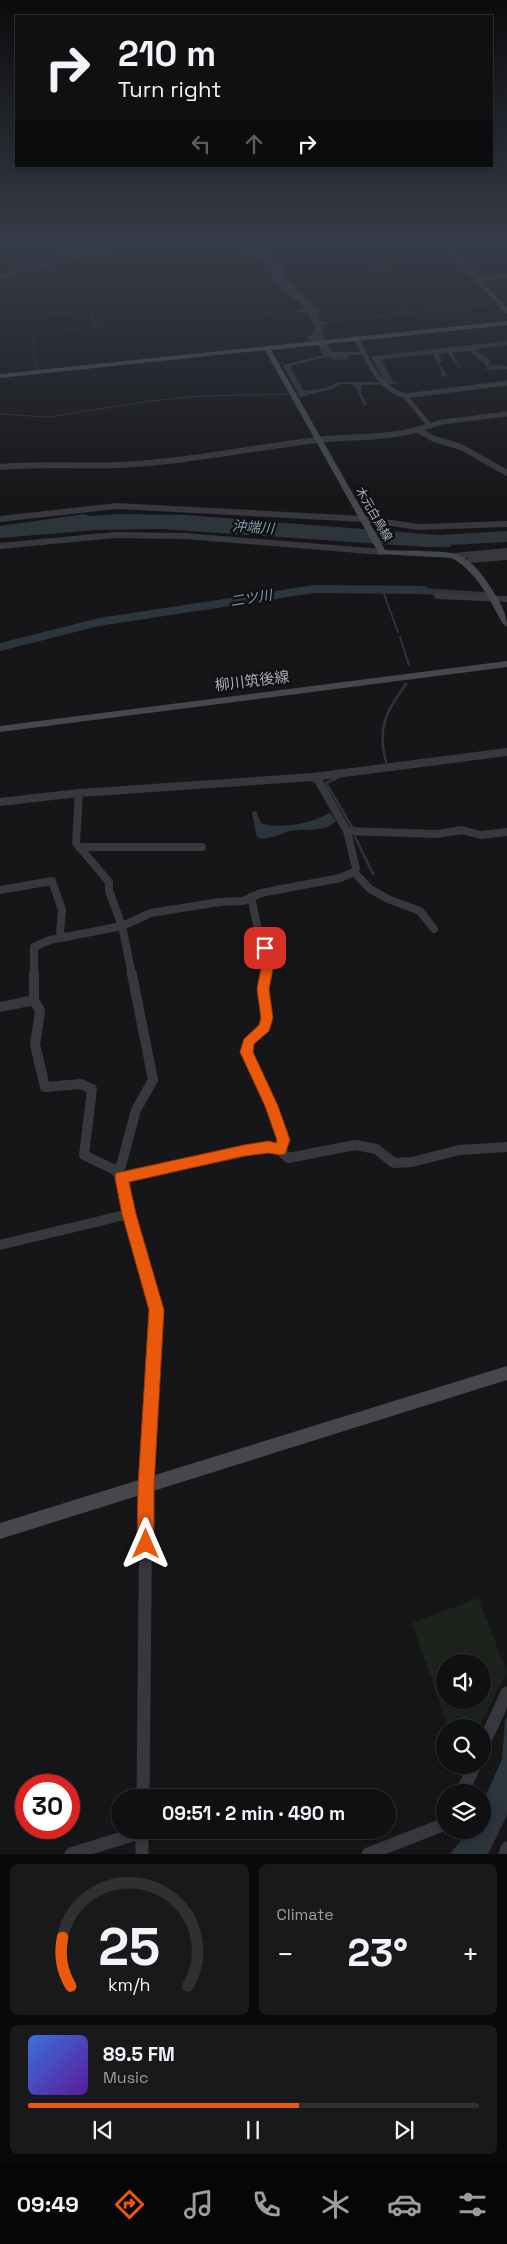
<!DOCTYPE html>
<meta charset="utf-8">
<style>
:root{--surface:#101012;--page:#19191b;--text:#f1f3f6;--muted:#9c9d9f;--line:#303032;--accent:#ea580c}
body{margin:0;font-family:"Space Grotesk","Noto Sans JP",sans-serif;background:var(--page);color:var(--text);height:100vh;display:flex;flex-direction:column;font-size:19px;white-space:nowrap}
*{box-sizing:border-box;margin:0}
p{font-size:16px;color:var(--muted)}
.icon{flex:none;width:28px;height:28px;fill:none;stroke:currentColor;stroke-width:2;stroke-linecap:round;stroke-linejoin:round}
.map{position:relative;height:1854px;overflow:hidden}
.side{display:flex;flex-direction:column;gap:10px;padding:10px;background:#09090a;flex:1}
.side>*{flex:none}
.guide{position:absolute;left:15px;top:15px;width:478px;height:152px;border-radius:0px;box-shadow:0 2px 8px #0003,0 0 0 1px var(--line);background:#101012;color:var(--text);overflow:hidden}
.buttons{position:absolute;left:436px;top:1654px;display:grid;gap:10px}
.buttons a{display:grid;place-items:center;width:55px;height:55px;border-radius:50%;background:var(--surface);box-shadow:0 2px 8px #0003,0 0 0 1px var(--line);font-size:25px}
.speed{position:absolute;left:15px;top:1774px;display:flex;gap:10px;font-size:25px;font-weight:700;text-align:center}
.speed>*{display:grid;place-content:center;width:65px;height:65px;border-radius:50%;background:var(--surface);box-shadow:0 2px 8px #0003,0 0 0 1px var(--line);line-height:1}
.speed .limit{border:8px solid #d22;background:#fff;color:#111}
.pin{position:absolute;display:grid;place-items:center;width:42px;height:42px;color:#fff;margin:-21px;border-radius:10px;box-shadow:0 2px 8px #0006}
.me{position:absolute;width:55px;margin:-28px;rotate:0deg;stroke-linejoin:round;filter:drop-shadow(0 0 4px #0008)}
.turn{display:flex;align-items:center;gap:18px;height:105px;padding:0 20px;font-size:22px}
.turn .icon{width:65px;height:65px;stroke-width:2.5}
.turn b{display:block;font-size:35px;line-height:42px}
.lanes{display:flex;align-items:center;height:48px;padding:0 20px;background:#0003;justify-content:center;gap:25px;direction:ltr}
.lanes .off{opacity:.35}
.big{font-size:38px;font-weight:700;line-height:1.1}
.side .tile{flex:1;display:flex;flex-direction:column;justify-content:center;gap:8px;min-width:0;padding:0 18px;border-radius:8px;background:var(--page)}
.side .dial{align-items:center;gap:0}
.dial svg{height:130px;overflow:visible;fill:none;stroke:var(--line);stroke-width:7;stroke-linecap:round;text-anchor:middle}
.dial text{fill:var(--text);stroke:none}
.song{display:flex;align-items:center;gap:15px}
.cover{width:60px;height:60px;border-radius:8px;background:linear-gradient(135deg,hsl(220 70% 55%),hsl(270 70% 35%))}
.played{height:5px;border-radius:2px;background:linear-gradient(90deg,var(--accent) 60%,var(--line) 60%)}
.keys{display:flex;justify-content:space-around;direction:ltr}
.heat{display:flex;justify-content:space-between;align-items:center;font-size:28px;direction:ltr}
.side .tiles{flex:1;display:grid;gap:10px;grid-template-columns:1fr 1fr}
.tile:last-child{grid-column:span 2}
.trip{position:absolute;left:111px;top:1789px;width:285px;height:50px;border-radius:25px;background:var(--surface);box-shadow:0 2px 8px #0003,0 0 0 1px var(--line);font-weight:700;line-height:50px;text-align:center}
.menu{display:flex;height:80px;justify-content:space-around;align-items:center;background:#060607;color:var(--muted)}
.menu .icon{width:35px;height:35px}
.menu .active{color:var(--accent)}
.menu b{font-size:22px;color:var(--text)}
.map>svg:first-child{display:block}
.green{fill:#1c231d;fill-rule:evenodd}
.water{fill:#2c353c}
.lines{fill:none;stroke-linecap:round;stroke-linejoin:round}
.stream-far2{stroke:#2c353c;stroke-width:1}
.stream-far1{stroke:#2c353c;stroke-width:2}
.stream{stroke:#2c353c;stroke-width:2.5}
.river{fill:#2c353c;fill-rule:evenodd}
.street-far4{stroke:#37383d;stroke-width:5}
.street-far3{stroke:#37383d;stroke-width:6}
.street-far2{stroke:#37383d;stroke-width:8}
.street-far1{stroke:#37383d;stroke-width:10}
.street{stroke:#37383d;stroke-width:13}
.secondary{fill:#45474d;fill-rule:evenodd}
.route{fill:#ea580c;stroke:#983908}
.labels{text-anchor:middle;stroke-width:5;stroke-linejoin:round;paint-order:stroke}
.far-street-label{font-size:12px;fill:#a8adb8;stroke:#111113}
.far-water-label{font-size:14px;font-style:italic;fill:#7f9bb3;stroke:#111113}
.street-label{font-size:15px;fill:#a8adb8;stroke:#111113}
</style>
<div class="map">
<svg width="507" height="1854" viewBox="0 0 507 1854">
<rect width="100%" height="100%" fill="#161618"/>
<path class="green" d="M 395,241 L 402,241 L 412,258 L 416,260 L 507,249 L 507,251 L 373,268 C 373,273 400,307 406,311 L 499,302 L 507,304 L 329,323 L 327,321 L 401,312 L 380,289 L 369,267 L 410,260 Z
M 25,302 L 26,315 L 28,316 L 93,308 L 98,324 L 162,321 L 304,309 L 297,312 L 110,325 L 41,336 L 36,339 L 36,356 L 40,370 L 36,371 L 31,355 L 33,350 L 30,335 L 92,325 L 88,311 L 0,322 L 25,315 L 25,309 L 21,303 Z
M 478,1598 L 507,1672 L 479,1727 L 448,1727 L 412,1623 ZM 445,1662 L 482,1662 L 482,1700 L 445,1700 Z"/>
<path class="water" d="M 132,241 L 143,241 L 0,278 L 0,275 Z
M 254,241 L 275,244 L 299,241 L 345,241 L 273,247 L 264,252 L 286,269 L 280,272 L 283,277 C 297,282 305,302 319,308 L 320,311 L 317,315 L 321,321 L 329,323 L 322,326 L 321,331 L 332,352 L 363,352 L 363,355 L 350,355 L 346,359 L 336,360 L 328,357 L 290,366 L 304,391 L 326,388 L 339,382 L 385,382 L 371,357 L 373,356 L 507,341 L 507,345 L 475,350 L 490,360 L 489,365 L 507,366 L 507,369 L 487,370 L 485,364 L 469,351 L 452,353 L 463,372 L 448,353 L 438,354 L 443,361 L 438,363 L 448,376 L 441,377 L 441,371 L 433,354 L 384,359 L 382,361 L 393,381 L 402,384 L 361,385 L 361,393 L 367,405 L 364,405 L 355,387 L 351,384 L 340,384 L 332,389 L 300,397 L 283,365 L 323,355 L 318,345 L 305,338 L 313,334 L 315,326 L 311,322 L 308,313 L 297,312 L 304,309 L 303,305 L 284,291 L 271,276 C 272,271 272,266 268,262 C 255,251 199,262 182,263 L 178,261 L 250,254 L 253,253 L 257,245 Z
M 85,514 L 89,516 L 121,514 L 186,515 L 439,535 L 507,531 L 507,542 L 450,545 L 450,547 L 425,547 L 161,529 L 97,530 L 0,538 L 0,526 Z
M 403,587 L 485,592 L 489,598 L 403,593 Z
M 256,811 L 261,823 C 278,830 316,823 330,812 L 336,821 C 323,835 300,826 284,833 C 276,836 270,838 261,839 L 257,837 L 256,834 L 252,812 Z
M 507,1717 L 507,1815 L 488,1854 L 450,1854 L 469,1830 L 482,1830 L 483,1802 L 502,1759 L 505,1721 Z"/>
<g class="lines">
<path class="stream-far2" d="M 0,414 L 48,417 L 150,401 L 201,396 L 301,394"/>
<path class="stream-far1" d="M 382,589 L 398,632
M 400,637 L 409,665"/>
<path class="stream" d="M 386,762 C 377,728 386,711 406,684
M 337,778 L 326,783 L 352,827
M 355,837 L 373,874"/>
<path class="river" d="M 314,585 L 425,586 L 431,590 L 425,594 L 314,593 L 99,626 L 0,651 L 0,643 L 99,618 Z"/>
<path class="street-far4" d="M 49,241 L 71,254
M 441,241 L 507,311
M 477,279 L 507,276
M 356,338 C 368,361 378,388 405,396 L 507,383
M 405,396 L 430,426
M 415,430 L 442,422 L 507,414"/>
<path class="street-far3" d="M 418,430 L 434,439 L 461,447 L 507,473
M 0,467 C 39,463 78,467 118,465 C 185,462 251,448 317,440 C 351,436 386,439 419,429
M 0,519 L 117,506 L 363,519 L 419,527 L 507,524
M 0,546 L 115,535 L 185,536 L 382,552
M 454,556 L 507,551
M 470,560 L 507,557
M 437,596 L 507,599"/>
<path class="street-far2" d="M 79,793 L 76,843 L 109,882 L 109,891 L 122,926 L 132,975
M 0,802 L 79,793 L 313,777 L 507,752
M 347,831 L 436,834 L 462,830 L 481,835 L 507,832
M 79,847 L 202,847
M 354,872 L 370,889 L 388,899 L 420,911 L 434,929
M 0,890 L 52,881 L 62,910 L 60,932 L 63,937
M 251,897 L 260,938 L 269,957 L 266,975
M 34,975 L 34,947 L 50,940 L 122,926 L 151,913 L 220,902 L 243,901 L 261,893 L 340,878 L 354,872 L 356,868 L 347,831 L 318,780 L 313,777"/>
<path class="street-far1" d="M 34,974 L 34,1000 L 40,1011 L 35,1045 L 45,1087 L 81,1084 L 92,1089 L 84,1155 L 115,1170
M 132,974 L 153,1080 L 136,1110 L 121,1166 L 115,1170 L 121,1177 L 129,1214 L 157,1310 L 154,1362
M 266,974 L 263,989 L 267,1018 L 264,1028 L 248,1042 L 246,1052 L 272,1106 L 283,1140 L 280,1150
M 0,1007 L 34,1000
M 121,1177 L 269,1147 L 280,1150 L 288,1158 L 355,1145 L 376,1149 L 394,1163 L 412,1162 L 459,1150 L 507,1147
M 0,1245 L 129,1214"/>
<path class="street" d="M 482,1747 L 507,1693
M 462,1792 L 475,1765
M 143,1798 L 146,1486 L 154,1361
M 142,1830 L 142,1854
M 71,1854 L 142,1832
M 368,1854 L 445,1824
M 505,1854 L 507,1848"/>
<path class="secondary" d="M 507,321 L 507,325 L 271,350 L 385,550 C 400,551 448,550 459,555 C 474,562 484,577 493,591 C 500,603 507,613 507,627 L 503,624 C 489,599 478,573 452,558 L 379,554 L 265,350 L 0,378 L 0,374 Z
M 507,661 L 507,667 L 0,732 L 0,726 Z
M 507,1366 L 507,1380 L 0,1539 L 0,1523 Z"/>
</g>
<linearGradient id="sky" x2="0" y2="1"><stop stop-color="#0c0c0d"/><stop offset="0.48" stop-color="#363c48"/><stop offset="1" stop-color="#363c48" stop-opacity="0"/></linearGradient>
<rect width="507" height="501" fill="url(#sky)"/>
<path class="route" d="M 265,943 L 269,945 L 275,958 L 269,989 L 273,1018 L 269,1031 L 254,1044 L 253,1052 L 278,1106 L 290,1140 L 285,1154 L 280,1155 L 269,1153 L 244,1156 L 129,1182 L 136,1214 L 164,1310 L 154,1486 L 154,1544 L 151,1550 L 146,1552 L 140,1550 L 137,1544 L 138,1486 L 149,1310 L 122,1214 L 115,1178 L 116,1173 L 121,1172 L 244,1145 L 269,1141 L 276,1143 L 277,1140 L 265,1106 L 240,1052 L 244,1039 L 259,1025 L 261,1018 L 257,989 L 263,958 L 259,948 Z"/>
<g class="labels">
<g class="far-street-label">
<text transform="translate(374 514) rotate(60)" y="4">木元白鳥線</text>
</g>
<g class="far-water-label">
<text transform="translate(253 527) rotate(4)" y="5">沖端川</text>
<text transform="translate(251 598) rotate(-9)" y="5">二ツ川</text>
</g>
<g class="street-label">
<text transform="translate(252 681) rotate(-7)" y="5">柳川筑後線</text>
</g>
</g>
</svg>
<div class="buttons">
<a><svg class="icon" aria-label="sound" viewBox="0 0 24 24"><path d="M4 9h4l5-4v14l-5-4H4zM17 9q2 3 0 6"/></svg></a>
<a><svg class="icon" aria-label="search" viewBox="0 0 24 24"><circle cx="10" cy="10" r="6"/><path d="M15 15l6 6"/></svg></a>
<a><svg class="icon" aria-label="layers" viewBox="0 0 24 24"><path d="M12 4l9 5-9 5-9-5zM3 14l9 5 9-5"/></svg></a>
</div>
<div class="speed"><div class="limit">30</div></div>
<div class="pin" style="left:265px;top:948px;background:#d93025"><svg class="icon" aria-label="arrive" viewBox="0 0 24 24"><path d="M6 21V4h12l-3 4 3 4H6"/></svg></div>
<svg class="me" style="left:146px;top:1544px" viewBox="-20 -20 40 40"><path d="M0-17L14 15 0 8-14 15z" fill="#ea580c" stroke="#fff" stroke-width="4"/></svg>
<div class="trip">09:51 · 2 min · 490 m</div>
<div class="guide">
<div class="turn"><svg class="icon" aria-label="right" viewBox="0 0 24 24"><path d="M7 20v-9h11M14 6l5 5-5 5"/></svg><div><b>210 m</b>Turn right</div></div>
<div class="lanes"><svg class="icon off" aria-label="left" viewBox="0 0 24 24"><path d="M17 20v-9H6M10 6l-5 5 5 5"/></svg><svg class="icon off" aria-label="ahead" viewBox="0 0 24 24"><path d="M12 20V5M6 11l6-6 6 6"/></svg><svg class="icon" aria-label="right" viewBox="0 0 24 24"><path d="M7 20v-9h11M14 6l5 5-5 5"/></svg></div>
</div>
</div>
<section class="side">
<div class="tiles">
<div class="tile dial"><svg viewBox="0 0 100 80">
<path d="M14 69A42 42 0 1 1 86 69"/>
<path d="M14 69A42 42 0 0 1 9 39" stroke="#ea580c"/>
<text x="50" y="56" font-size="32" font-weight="700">25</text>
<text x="50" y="72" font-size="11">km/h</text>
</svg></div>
<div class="tile"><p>Climate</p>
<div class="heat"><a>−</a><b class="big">23°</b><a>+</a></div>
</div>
<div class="tile">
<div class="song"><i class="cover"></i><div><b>89.5 FM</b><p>Music</p></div></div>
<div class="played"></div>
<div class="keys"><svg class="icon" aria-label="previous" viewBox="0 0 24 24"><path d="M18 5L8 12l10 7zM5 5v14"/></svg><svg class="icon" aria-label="pause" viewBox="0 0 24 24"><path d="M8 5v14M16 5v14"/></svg><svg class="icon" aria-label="next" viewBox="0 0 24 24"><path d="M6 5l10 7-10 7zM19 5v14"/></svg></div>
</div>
</div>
</section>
<nav class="menu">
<b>09:49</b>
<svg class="icon active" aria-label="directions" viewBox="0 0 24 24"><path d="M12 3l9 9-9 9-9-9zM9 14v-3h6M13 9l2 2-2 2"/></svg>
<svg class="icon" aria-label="music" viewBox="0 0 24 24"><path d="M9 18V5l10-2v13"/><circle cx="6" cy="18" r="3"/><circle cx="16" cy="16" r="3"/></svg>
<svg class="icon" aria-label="phone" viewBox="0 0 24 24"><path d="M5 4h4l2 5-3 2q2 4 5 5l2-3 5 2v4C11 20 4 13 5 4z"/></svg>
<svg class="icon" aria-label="climate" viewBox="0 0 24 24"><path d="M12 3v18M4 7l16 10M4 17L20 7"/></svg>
<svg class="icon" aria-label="car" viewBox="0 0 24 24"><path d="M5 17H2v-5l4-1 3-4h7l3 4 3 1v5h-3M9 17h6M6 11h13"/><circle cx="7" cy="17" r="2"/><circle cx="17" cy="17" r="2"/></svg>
<svg class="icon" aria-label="filters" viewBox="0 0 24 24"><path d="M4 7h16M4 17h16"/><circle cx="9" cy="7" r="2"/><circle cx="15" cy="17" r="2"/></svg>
</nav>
